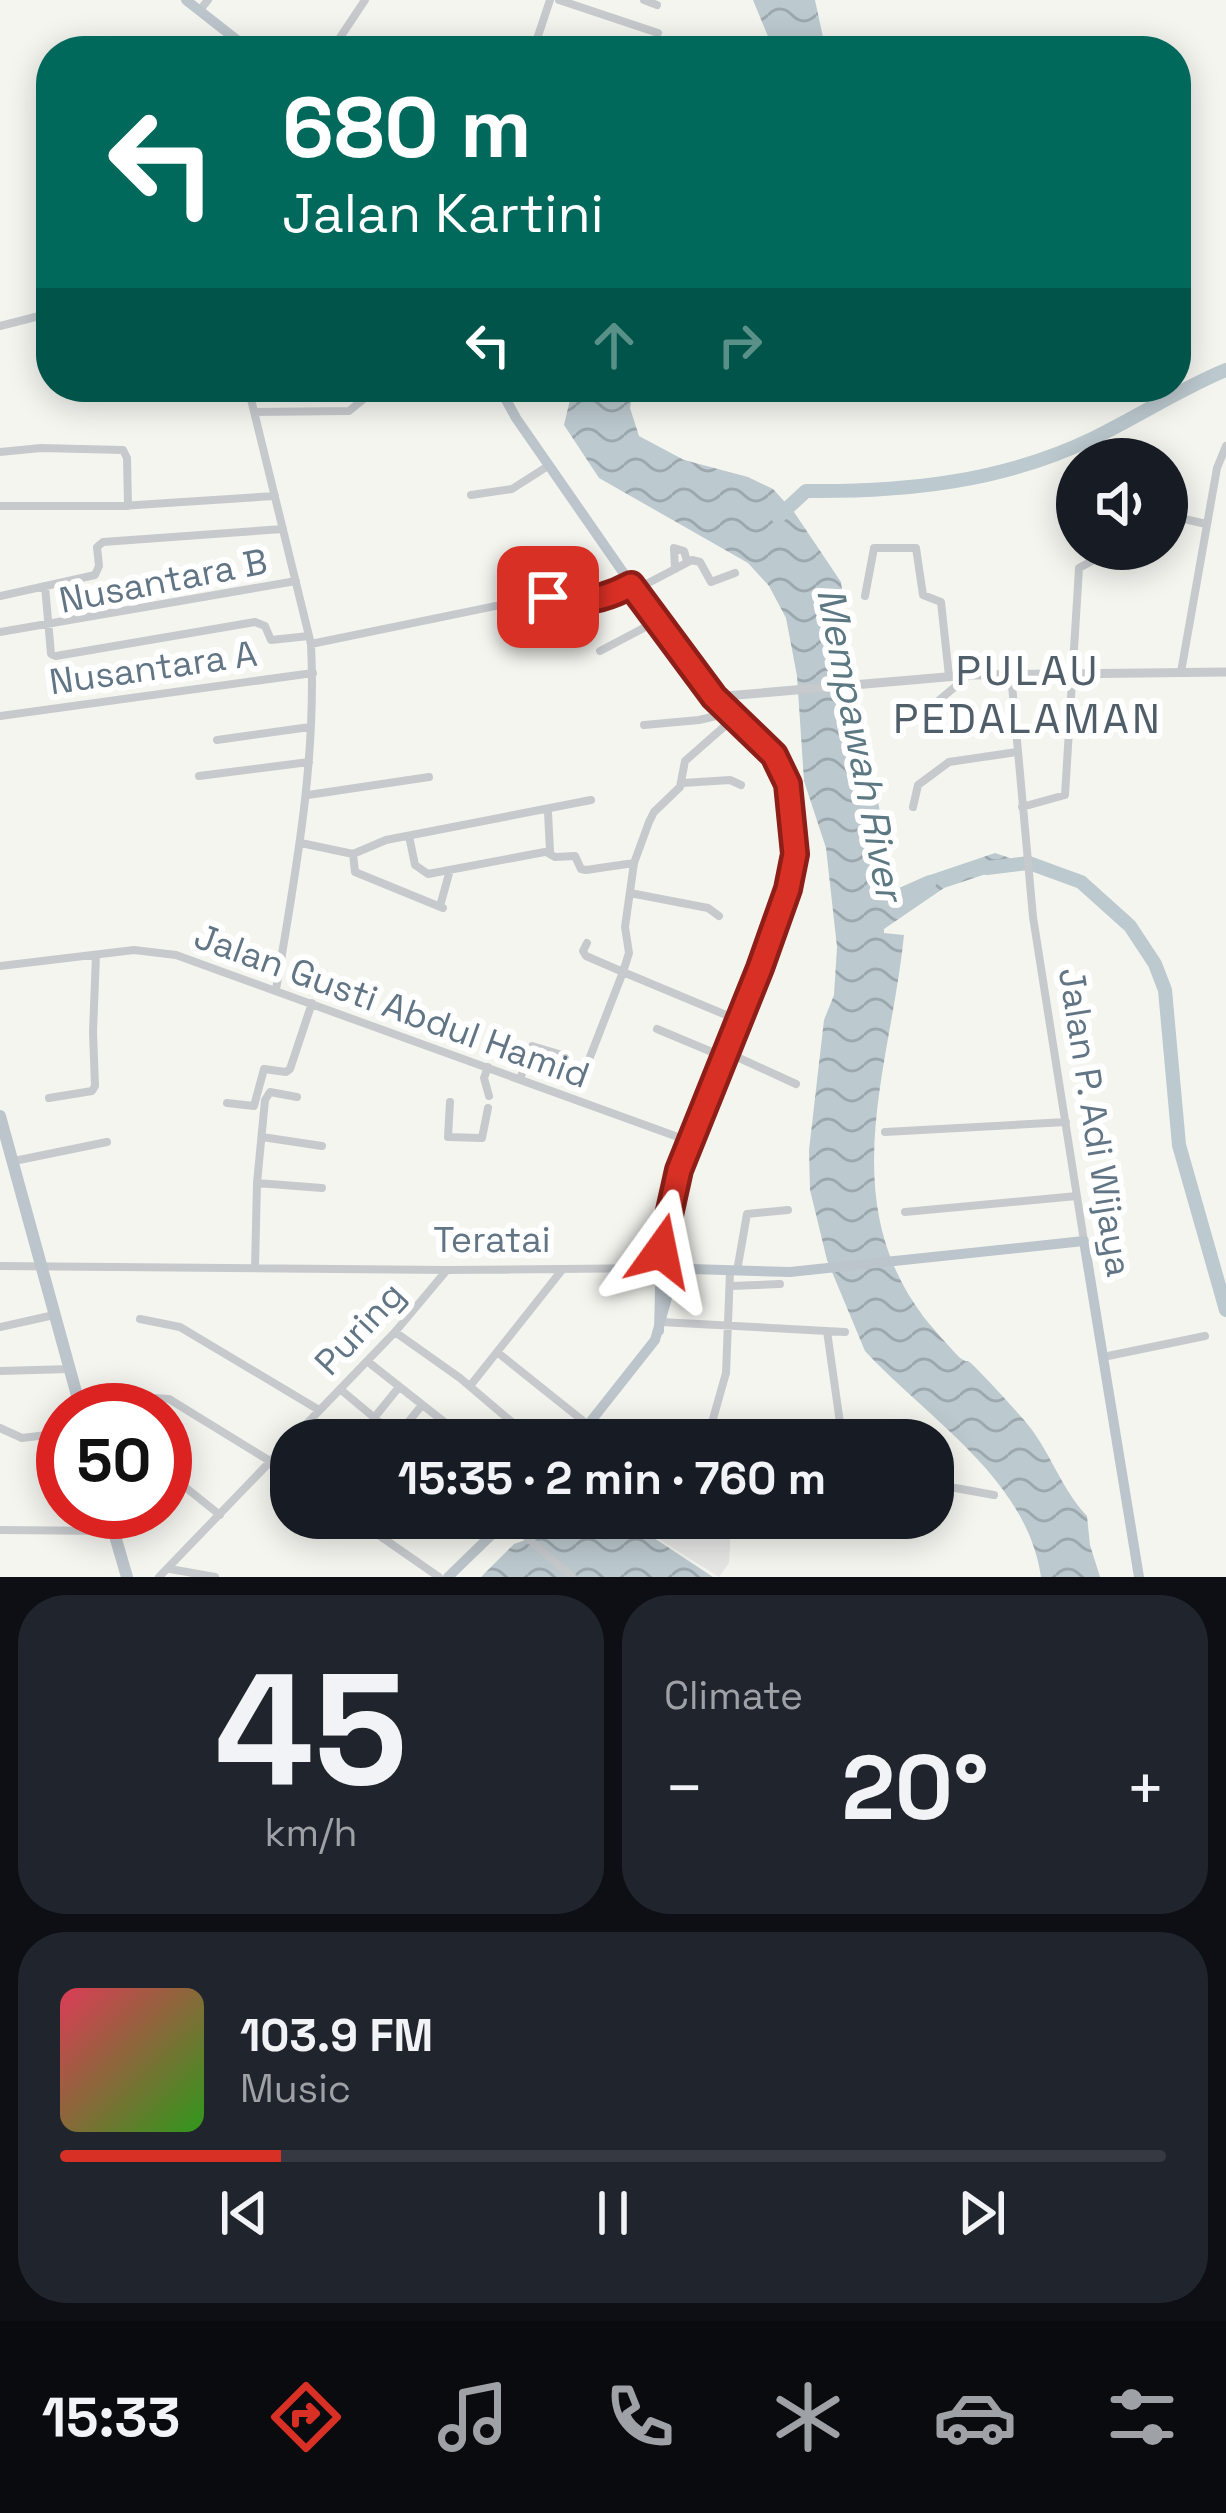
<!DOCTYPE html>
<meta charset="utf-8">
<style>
:root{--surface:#171b24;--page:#20242c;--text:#f1f3f6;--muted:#9ea1a6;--line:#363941;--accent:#d93025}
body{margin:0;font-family:"Space Grotesk",sans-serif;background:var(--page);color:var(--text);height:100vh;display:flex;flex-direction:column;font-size:45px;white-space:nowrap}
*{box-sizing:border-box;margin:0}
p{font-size:39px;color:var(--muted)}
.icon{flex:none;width:66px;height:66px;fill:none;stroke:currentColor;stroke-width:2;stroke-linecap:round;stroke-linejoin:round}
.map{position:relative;height:1577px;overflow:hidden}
.details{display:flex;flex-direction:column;gap:18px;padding:18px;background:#0d0f14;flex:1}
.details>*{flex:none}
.guide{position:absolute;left:36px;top:36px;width:1155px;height:366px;border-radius:48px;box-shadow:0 6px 30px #0003;background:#00695c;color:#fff;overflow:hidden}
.fabs{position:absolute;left:1056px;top:438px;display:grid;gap:24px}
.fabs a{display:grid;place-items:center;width:132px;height:132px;border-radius:50%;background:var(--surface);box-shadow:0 6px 30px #0003;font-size:60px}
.speed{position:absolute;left:36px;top:1383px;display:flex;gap:24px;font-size:60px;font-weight:700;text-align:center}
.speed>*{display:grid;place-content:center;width:156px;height:156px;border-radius:50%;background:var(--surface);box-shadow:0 6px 30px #0003;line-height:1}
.speed .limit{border:18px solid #d22;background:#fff;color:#111}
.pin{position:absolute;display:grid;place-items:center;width:102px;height:102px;color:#fff;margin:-51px;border-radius:24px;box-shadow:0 6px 18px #0006}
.me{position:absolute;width:132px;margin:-66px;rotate:12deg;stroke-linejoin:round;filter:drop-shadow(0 0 9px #0008)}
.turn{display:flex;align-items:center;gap:42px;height:252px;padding:0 48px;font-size:54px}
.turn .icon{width:156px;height:156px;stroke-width:2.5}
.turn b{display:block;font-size:84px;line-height:102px}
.lanes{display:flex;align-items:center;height:114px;padding:0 48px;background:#0003;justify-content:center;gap:60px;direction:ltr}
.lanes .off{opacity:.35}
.big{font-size:90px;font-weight:600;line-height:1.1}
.details .tile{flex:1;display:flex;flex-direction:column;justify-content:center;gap:18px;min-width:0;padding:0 42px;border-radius:48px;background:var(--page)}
.details .dial{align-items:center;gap:0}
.dial b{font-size:156px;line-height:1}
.song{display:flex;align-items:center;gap:36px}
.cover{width:144px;height:144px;border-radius:18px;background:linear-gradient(135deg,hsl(350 70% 55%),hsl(110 70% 35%))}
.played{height:12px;border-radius:6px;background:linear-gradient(90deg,var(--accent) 20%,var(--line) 20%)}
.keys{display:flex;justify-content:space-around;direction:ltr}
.heat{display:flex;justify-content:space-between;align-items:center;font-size:66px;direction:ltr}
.details .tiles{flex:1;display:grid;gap:18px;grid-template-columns:1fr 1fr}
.tile:last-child{grid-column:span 2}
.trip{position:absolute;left:270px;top:1419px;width:684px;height:120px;border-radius:48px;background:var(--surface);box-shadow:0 6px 30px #0003;font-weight:600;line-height:120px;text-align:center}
.dock{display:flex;height:192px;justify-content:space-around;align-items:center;background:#090b0e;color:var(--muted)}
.dock .icon{width:84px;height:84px}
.dock .current{color:var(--accent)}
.dock b{font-size:54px;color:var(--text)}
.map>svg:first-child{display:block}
.built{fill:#e6e7e4}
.water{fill:url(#water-waves)}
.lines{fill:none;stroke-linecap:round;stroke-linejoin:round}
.stream{stroke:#bcc9ce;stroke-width:3}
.river{stroke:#bcc9ce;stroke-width:14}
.minor{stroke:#c7cacd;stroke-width:8}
.tertiary{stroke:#c7cacd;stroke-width:9}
.secondary{stroke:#bcc5cb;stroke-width:10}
.trunk{stroke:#bcc5cb;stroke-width:12}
.route-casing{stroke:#8d1f18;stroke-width:30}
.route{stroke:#d93025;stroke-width:21}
.labels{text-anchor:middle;stroke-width:12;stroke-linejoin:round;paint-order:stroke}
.street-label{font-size:36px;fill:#617585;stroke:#fff}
.water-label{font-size:39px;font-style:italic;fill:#5c7882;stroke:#fff}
.quarter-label{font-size:42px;letter-spacing:3px;fill:#505e69;stroke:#fff}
</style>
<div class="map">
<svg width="1226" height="1577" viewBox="0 0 1226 1577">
<defs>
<pattern id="water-waves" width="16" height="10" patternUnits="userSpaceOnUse" patternTransform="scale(3)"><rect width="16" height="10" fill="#bcc9ce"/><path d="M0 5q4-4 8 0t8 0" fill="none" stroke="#9ca8ad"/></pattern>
</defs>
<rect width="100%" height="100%" fill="#f5f5f0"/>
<path class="built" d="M 625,1518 L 755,1518 L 754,1531 L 731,1529 L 729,1563 L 719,1577 Z"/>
<path class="water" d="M 753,0 L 815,0 L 826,51 L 774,51 Z
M 573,387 L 633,387 L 630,408 L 639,436 L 684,460 L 748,477 L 773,489 L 794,512 L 841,582 L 852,669 L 897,899 L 930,875 L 995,853 L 1010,858 L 998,870 L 944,888 L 884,929 L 884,933 L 904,935 C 891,1066 834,1197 923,1316 C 927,1322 956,1354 959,1357 C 971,1366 963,1356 974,1366 C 991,1383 1008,1402 1024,1420 C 1049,1448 1061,1489 1087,1516 L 1090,1545 L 1100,1577 L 1041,1577 C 1027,1479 928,1419 865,1351 L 827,1260 L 810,1190 L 809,1150 L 824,1020 L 834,995 L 837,947 L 826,848 L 804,781 L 797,676 L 786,618 L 769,586 L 748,563 L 599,478 L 564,425 Z
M 589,1518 L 624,1518 L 713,1577 L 481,1577 L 514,1544 Z"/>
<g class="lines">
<path class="stream" d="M 824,1439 L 839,1438"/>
<path class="river" d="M 778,517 L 806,491 C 906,492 1003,482 1094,438 C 1139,416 1180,389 1226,370
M 987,868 L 1029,863 L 1081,882 L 1130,926 L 1155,964 L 1165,990 L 1179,1145 L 1226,1310
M 885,902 L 930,882"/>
<path class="minor" d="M 559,0 L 658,33
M 644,0 L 657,5
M 199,11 L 208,0
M 331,51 L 365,0
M 533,51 L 550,0
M 0,326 L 51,313
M 248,387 L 311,644 C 317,761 295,875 276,990
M 254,412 L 349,411 L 376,389
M 0,452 L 41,448 L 123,450 L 127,458 L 128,506
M 471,495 L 512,489 L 548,466
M 0,506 L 121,506 L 275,496
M 1167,515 L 1206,524
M 675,569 L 674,548 L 684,551 L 687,561
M 45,586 L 51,654 L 56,656 L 255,622 L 265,626 L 271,640 L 309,636
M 635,590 L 692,560 L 700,562 L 711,582 L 735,573
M 0,596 L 95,575 L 99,566 L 97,547 L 103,542 L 283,529
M 865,596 L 874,548 L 916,548 L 923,595 L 941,602 L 949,676
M 0,632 L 296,581
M 311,644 L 539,597 C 577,598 595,605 631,585
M 600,651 L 657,621
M 1181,672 L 1217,468 L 1226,446
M 1011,674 L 1033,917 L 1084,1241
M 0,716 L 313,673
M 735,717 L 685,761 L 680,787 L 654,812 L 649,822 L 634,863 L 625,927 L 629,953 L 623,972 L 738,1020
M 914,721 L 968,676
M 644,725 L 699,720 L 729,713
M 217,740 L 310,727
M 199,776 L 309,762
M 683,783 L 730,780 L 741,785
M 308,795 L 429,777
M 913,807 L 918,785 L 949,762 L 1017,752
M 1022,807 L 1065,795 L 1079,568 L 1114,549
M 409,836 L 415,865 L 428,874 L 550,851 L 548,812
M 301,843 L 353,854 L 386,840 L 591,800
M 548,853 L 555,857 L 575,856 L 581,869 L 586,870 L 634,863
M 353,854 L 355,872 L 443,908
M 630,893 L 708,908 L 719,916
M 440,906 L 450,870
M 587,943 L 583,951 L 586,956 L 623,972 L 590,1057
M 0,966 L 134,950 L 176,955 L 689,1141
M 657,1029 L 724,1057
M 726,1052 L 796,1084
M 488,1067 L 484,1078 L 489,1096
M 520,1079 L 532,1046 L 569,1057
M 49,1098 L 92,1091 L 95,1086 L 93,1032 L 96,955
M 450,1102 L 448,1137 L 482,1138 L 488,1108
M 227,1103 L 254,1106 L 264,1069 L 286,1072 L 290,1069 L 312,1003
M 885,1132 L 1066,1122
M 262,1137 L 322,1146
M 14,1161 L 107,1142
M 257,1183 L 322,1188
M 905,1212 L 1077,1196
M 0,1266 L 447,1270 L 658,1268
M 255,1267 L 257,1183 L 265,1100 L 270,1092 L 297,1097
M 737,1271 L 747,1214 L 788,1210
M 731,1286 L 780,1284
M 140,1319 L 180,1327 L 319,1410
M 661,1322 L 845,1332
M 0,1327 L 54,1315
M 827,1331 L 842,1437
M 395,1332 L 460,1378 L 533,1440
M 497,1352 L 607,1440
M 1103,1357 L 1205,1336
M 367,1361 L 467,1440
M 0,1371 L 70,1369
M 470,1386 L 562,1270
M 340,1389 L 401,1440
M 113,1410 L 154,1398 L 169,1399 L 291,1474
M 374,1418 L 399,1387
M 0,1428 L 22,1438 L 63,1433
M 397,1436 L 422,1405
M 707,1440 L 726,1373 L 730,1272
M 165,1471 L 220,1515
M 933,1484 L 994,1495
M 354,1518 L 439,1577
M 506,1519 L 572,1577
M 0,1530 L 112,1531
M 384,1539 L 399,1518
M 170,1569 L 215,1577
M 159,1577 L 395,1332 L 447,1270"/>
<path class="tertiary" d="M 714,697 L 969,675 L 1226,672"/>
<path class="secondary" d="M 186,0 L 251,51
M 499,387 L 516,418 L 670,640 L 714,697 L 774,755 L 788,784 L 795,854 L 792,876 L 760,967 L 679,1170 L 661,1251 L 659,1331
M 659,1268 L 790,1272 L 1084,1241 L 1139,1577
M 576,1440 L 655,1340 L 667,1298 L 671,1221
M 448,1577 L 509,1518"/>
<path class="trunk" d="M 0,1116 L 81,1410
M 108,1512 L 127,1577"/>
</g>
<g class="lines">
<defs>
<path id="route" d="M 548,597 C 577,606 605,599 631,585 L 714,697 L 774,755 L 788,784 L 795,854 L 788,889 L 760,968 L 679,1170 L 661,1251"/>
</defs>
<use href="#route" class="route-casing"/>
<use href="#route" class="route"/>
</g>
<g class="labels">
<g class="street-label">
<text transform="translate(163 580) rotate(-11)" y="13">Nusantara B</text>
<text transform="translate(153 667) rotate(-8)" y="13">Nusantara A</text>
<text transform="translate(392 1005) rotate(20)" y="13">Jalan Gusti Abdul Hamid</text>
<text transform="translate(1096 1122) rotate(81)" y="13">Jalan P. Adi Wijaya</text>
<text x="492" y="1252">Teratai</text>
<text transform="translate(359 1328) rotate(-47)" y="13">Puring</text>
</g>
<g class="water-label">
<text transform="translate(861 744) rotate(79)" y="14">Mempawah River</text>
</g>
<g class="quarter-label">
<text x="1028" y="685">PULAU<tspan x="1028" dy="48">PEDALAMAN</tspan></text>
</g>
</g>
</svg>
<div class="fabs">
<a><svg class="icon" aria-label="sound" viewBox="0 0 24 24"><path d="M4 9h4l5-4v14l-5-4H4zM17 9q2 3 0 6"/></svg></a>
</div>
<div class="speed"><div class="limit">50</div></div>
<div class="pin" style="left:548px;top:597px;background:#d93025"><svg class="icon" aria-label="arrive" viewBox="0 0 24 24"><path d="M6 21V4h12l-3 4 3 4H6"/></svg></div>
<svg class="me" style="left:661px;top:1251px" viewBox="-20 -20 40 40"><path d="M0-17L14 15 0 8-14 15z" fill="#d93025" stroke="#fff" stroke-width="4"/></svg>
<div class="trip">15:35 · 2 min · 760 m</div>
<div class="guide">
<div class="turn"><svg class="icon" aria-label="left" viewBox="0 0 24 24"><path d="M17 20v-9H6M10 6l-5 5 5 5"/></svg><div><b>680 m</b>Jalan Kartini</div></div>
<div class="lanes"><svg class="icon" aria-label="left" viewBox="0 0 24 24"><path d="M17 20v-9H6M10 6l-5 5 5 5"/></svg><svg class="icon off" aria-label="ahead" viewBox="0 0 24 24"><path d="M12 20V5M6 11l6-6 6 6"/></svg><svg class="icon off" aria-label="right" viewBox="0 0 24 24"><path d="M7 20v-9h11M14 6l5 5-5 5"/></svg></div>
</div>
</div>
<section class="details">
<div class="tiles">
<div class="tile dial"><b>45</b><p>km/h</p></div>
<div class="tile"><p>Climate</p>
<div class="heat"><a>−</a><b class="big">20°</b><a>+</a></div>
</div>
<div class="tile">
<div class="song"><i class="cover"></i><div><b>103.9 FM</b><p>Music</p></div></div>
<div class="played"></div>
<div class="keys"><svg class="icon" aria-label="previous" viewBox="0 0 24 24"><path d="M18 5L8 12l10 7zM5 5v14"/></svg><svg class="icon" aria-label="pause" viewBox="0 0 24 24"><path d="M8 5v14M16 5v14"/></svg><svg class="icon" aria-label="next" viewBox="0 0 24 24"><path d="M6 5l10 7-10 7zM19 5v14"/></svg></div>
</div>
</div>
</section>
<nav class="dock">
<b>15:33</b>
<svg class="icon current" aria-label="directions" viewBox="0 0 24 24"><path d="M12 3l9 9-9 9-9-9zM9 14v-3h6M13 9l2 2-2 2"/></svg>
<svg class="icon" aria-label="music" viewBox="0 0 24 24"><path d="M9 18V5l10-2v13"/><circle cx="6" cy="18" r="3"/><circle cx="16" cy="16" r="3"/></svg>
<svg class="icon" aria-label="phone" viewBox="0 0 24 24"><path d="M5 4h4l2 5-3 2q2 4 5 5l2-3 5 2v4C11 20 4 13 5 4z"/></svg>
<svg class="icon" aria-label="climate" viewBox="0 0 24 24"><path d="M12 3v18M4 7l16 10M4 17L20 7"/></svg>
<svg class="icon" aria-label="car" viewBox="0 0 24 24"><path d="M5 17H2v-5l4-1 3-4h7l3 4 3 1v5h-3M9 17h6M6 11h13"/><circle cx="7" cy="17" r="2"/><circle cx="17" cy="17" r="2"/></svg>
<svg class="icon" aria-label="filters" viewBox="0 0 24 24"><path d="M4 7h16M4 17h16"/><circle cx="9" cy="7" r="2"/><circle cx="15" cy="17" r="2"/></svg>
</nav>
